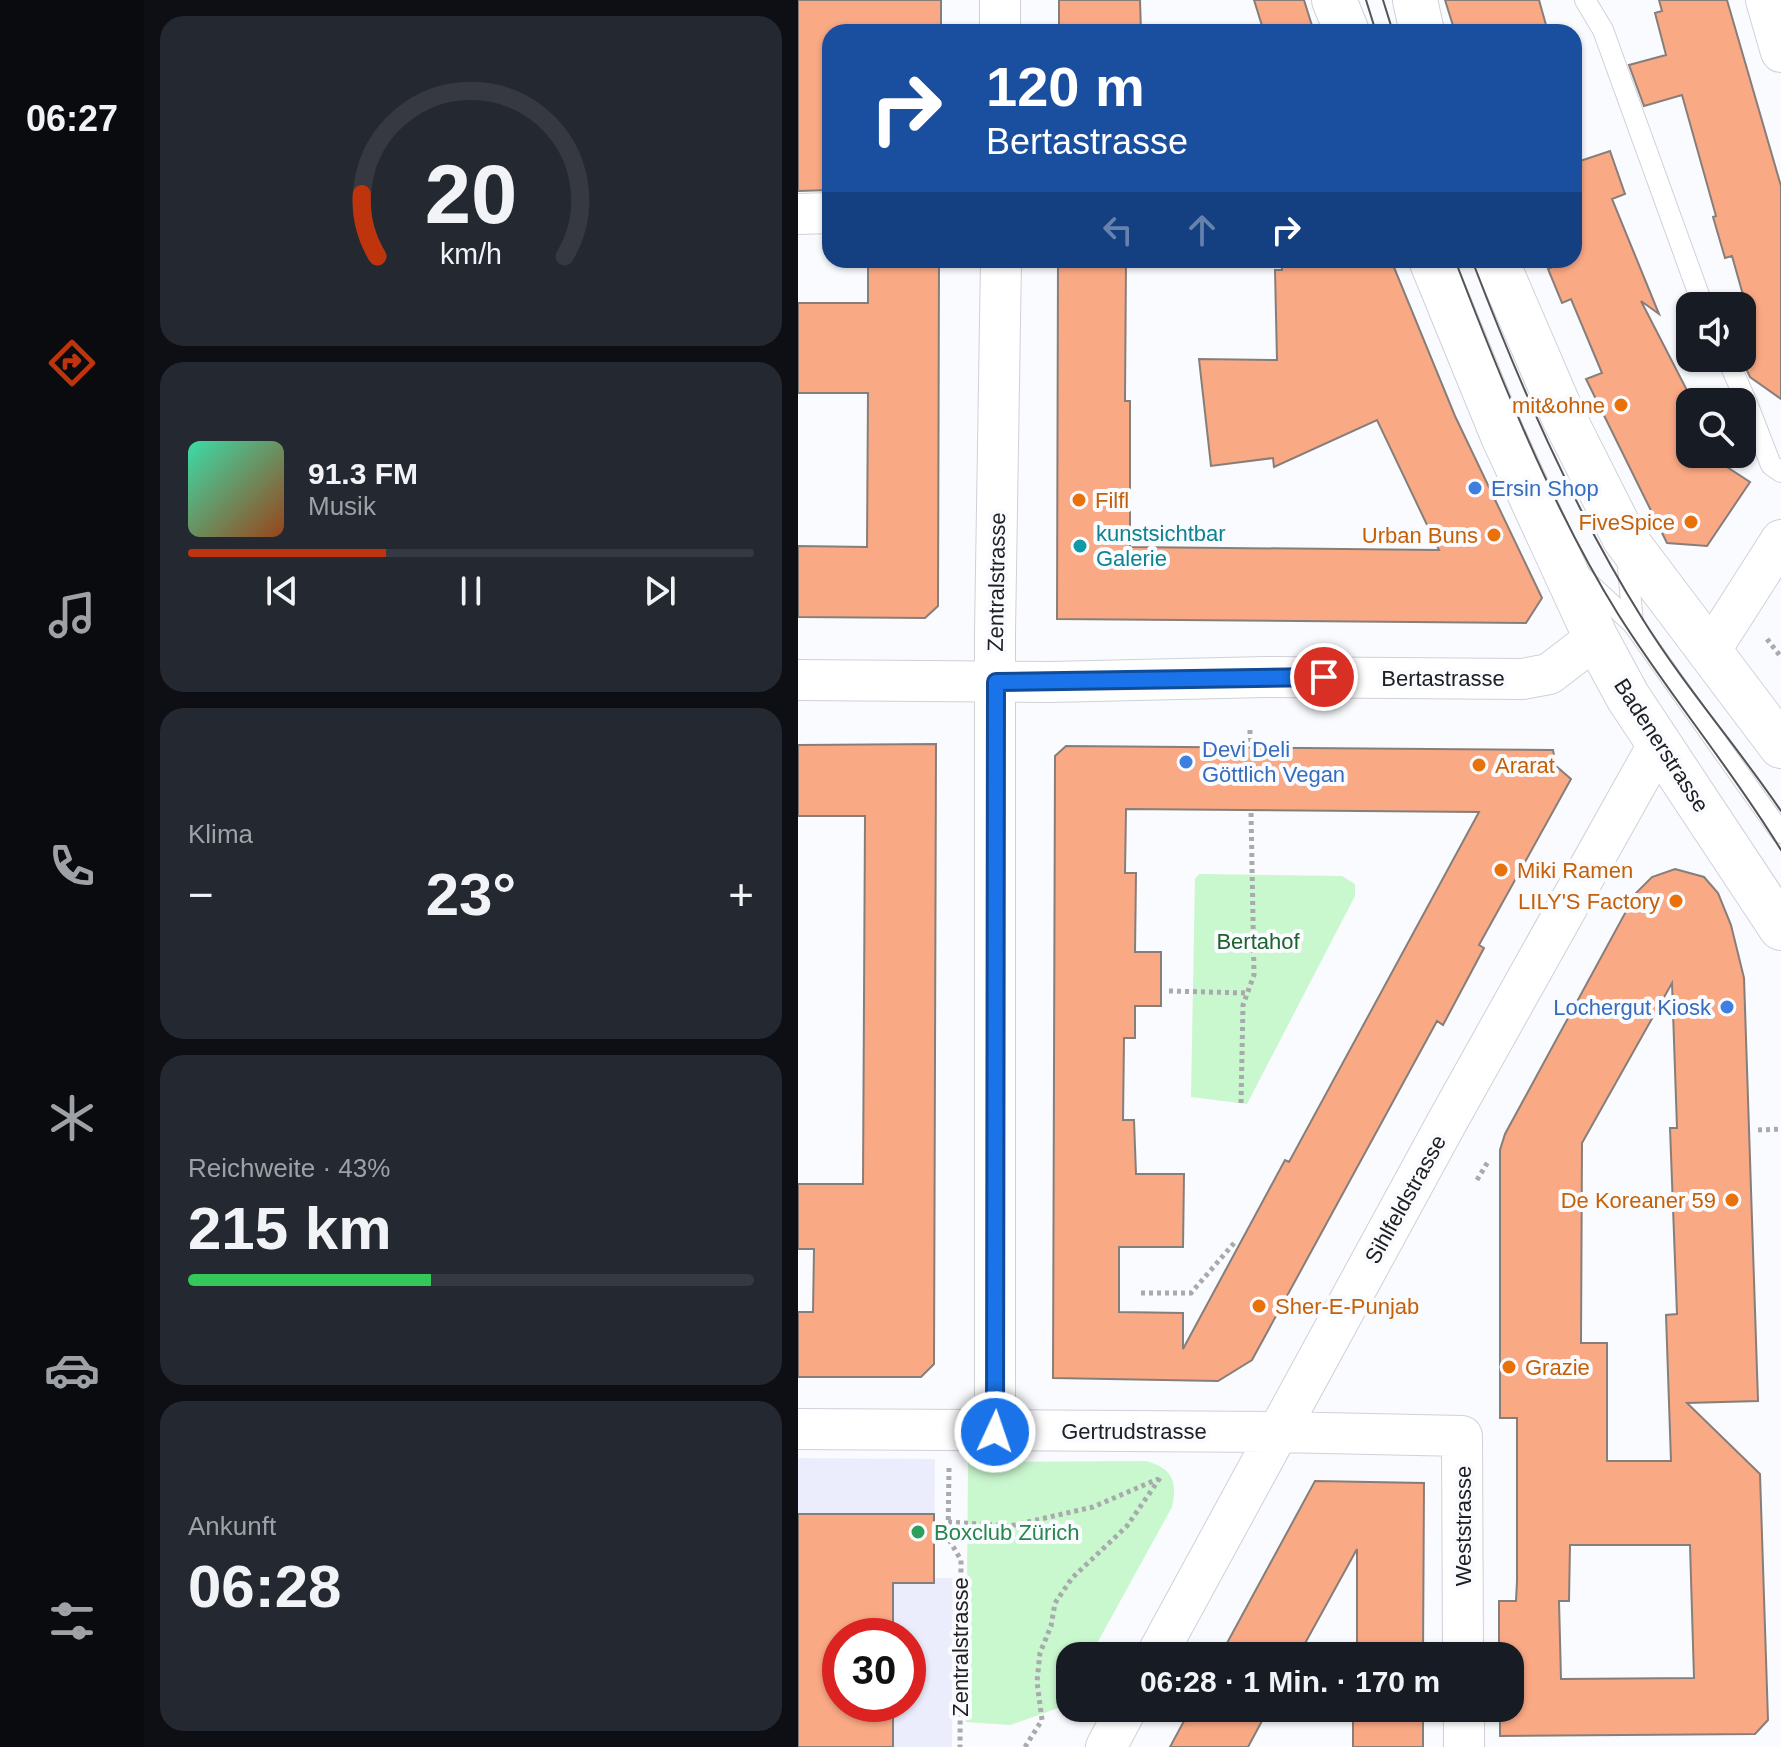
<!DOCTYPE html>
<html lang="de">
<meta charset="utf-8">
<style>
:root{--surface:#171b24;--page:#242831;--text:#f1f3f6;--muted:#9ea1a6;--line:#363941;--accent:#be340d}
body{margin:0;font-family:Arial,sans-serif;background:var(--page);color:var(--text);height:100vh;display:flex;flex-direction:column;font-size:30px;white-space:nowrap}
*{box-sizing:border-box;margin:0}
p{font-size:26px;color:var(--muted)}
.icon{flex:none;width:44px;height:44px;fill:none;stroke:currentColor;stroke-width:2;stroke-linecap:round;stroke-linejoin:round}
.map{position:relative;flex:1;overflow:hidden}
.side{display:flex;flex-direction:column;gap:16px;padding:16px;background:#0d0f14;width:654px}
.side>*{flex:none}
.hud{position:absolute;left:24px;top:24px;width:760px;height:244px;border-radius:24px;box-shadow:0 2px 6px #0004;background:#1a4fa0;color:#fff;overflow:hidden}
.controls{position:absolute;left:878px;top:292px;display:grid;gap:16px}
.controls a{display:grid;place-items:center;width:80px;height:80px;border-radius:16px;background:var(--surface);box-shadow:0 2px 6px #0004;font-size:40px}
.speed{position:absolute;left:24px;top:1618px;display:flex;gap:16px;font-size:40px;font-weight:700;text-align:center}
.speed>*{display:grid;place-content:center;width:104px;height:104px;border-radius:50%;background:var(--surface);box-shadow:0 2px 6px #0004;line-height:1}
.speed .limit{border:12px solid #d22;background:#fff;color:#111}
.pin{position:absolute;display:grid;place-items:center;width:68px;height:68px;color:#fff;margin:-34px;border:4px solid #fff;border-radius:50%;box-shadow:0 2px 8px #0007}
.me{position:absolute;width:88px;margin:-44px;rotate:3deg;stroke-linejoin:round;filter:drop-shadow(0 0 6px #0008)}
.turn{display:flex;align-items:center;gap:28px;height:168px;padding:0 32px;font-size:36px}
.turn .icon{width:104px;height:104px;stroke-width:2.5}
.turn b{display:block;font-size:56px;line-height:68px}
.lanes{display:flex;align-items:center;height:76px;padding:0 32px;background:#0003;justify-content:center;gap:40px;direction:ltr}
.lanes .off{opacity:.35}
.big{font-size:60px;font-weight:700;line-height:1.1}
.side .widget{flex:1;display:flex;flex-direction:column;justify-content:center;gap:12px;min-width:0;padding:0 28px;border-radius:24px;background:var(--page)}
.side .dial{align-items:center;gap:0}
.dial svg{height:208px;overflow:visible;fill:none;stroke:var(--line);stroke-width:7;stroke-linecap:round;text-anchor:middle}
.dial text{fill:var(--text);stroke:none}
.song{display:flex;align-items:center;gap:24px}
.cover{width:96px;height:96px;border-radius:12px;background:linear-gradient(135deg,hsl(160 70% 55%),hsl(20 70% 35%))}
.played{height:8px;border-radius:4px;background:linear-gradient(90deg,var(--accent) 35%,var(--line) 35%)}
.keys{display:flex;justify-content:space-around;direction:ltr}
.heat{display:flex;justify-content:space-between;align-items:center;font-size:44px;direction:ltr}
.charge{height:12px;border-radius:6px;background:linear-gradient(90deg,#34c759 43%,var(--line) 0)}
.trip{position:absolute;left:258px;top:1642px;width:468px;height:80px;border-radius:24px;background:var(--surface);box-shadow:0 2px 6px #0004;font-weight:700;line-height:80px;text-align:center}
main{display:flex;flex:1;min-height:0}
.dock{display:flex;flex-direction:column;width:144px;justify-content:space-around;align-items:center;background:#090b0e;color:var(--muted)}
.dock .icon{width:56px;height:56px}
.dock .on{color:var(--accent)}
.dock b{font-size:36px;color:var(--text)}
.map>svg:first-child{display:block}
.built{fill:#ebedfc;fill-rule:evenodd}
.green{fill:#c9f7ce}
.building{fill:#faa985;stroke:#867e7a;stroke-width:2;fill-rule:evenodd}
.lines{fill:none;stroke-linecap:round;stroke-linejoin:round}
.service-casing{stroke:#d0d1d9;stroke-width:22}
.minor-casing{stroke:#d0d1d9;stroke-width:42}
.tertiary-casing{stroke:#d0d1d9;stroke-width:46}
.path{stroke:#a9aaad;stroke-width:5;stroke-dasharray:4 4;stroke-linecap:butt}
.service{stroke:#fff;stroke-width:20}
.minor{stroke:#fff;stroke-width:40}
.tertiary{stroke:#fff;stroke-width:44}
.tram{stroke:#545457;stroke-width:2}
.route-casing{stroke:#114b97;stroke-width:20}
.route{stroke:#1a73e8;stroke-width:14}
.food-dot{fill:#e8710a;stroke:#fafbfe;stroke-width:3}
.shop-dot{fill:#3f7fe0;stroke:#fafbfe;stroke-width:3}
.culture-dot{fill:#0f9aa8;stroke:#fafbfe;stroke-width:3}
.leisure-dot{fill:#2e9e5b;stroke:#fafbfe;stroke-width:3}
.labels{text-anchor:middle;stroke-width:8;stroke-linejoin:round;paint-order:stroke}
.food-label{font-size:22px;fill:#c56008;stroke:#fafbfe;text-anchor:end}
.shop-label{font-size:22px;fill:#366cbe;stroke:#fafbfe;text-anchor:start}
.culture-label{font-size:22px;fill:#0d838f;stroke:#fafbfe;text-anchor:start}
.street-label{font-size:22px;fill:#202023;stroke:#fafbfe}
.park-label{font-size:22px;fill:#1d632d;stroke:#fafbfe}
.leisure-label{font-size:22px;fill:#27864d;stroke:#fafbfe;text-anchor:start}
</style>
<main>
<nav class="dock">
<b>06:27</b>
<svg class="icon on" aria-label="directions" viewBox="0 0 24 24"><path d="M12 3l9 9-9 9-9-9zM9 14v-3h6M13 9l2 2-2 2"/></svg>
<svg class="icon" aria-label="music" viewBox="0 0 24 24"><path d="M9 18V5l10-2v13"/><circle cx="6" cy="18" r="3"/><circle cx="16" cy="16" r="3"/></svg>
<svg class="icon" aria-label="phone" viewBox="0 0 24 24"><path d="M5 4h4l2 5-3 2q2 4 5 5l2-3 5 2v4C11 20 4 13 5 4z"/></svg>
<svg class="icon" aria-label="climate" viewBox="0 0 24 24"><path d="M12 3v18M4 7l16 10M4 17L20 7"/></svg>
<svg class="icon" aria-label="car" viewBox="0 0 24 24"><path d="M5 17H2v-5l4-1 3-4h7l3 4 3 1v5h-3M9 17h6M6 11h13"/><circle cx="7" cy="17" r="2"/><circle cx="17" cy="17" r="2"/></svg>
<svg class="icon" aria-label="filters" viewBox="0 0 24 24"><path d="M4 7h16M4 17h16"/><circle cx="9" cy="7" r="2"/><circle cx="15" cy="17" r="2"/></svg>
</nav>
<section class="side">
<div class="widget dial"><svg viewBox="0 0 100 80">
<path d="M14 69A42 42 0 1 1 86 69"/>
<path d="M14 69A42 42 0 0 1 8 45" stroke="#be340d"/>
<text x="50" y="56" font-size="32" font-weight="700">20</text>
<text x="50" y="72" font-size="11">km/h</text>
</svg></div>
<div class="widget">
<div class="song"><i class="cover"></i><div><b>91.3 FM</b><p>Musik</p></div></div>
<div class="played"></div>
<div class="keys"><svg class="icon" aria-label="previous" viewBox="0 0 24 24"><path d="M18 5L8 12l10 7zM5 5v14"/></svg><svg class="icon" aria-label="pause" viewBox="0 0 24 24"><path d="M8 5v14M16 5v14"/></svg><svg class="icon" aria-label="next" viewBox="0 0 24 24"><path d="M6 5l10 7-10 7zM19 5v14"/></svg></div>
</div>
<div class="widget"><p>Klima</p>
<div class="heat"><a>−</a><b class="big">23°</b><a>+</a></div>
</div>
<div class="widget"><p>Reichweite · 43%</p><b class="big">215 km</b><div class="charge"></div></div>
<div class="widget"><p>Ankunft</p><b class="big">06:28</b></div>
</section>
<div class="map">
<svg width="983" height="1747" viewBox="0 0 983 1747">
<rect width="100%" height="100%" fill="#fafbfe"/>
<path class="built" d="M 0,1458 L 137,1459 L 136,1578 L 155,1578 L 154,1747 L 0,1747 ZM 42,1636 L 110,1636 L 110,1704 L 42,1704 Z"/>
<path class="green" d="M 401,874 L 544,876 L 557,884 L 557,896 L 449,1104 L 393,1097 L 397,879 Z
M 348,1461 C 374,1468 380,1481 374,1507 L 292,1656 L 272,1656 L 272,1692 L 263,1707 L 212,1725 L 168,1722 L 170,1462 Z"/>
<path class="building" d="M 0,0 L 143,0 L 143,32 L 32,32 L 32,190 L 0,191 Z
M 261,0 L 342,0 L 343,32 L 261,32 Z
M 456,0 L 506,0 L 516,32 L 466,32 Z
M 647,0 L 741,0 L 750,32 L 657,32 Z
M 861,0 L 929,0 L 983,186 L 983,399 L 952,377 L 944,360 L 944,308 L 947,302 L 934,256 L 927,258 L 915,217 L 918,216 L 884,95 L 846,106 L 831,65 L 868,55 L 857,13 L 864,11 Z
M 812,151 L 827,194 L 814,199 L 861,314 L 843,301 L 895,402 L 892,402 L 892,454 L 921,454 L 926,465 L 952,482 L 909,546 L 869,543 L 788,379 L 804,373 L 773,299 L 764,303 L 750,269 L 768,260 L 776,260 L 776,163 Z
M 70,260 L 141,260 L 140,606 L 127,618 L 0,617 L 0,546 L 69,547 L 70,393 L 0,393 L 0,303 L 70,303 Z
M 260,260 L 328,260 L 327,401 L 332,401 L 332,547 L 641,550 L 579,420 L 476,467 L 475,458 L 413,466 L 401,359 L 479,360 L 477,270 L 484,270 L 484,260 L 593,260 L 657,416 L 744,598 L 728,623 L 259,619 Z
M 138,744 L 136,1364 L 123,1377 L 0,1377 L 0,1312 L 15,1312 L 16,1249 L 0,1249 L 0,1184 L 65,1184 L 67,816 L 0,816 L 0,745 Z
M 268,746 L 755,750 L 758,766 L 773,779 L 681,945 L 686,948 L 645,1025 L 639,1021 L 454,1360 L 420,1381 L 255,1378 L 257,756 ZM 328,809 L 681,812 L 491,1162 L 487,1160 L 385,1349 L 385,1313 L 321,1312 L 321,1247 L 385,1247 L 386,1174 L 338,1174 L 336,1120 L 325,1120 L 326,1038 L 337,1038 L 337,1006 L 363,1006 L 363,952 L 337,952 L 338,873 L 327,873 Z
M 877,869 L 906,877 L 920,893 L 933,925 L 946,978 L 960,1401 L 889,1403 L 962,1474 L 970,1720 L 957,1734 L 702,1736 L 702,1708 L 712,1708 L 712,1656 L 701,1656 L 701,1601 L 718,1601 L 719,1581 L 719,1418 L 702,1418 L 702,1150 L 707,1134 L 838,893 L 854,877 ZM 874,983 L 879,1128 L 872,1128 L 879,1314 L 868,1315 L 873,1461 L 809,1461 L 809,1343 L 783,1343 L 784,1143 ZM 772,1545 L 892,1545 L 896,1678 L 763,1679 L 761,1601 L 771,1601 Z
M 517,1481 L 626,1483 L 625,1656 L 559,1656 L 559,1549 L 500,1656 L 422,1656 Z
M 0,1514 L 136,1514 L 136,1583 L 95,1583 L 95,1636 L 42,1636 L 42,1704 L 95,1704 L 95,1747 L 0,1747 Z
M 393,1708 L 471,1708 L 450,1747 L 372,1747 Z
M 555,1708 L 625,1708 L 625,1747 L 555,1747 Z"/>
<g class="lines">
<defs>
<path id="service" d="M 787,0 L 805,30 L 905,306
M 929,358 L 949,403 L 973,465 L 983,472
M 829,556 L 835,624
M 783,576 L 835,624 L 983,833"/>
<path id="minor" d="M 202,0 L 202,32
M 968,0 L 983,52
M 0,214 L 32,213
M 912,651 L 983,540
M 0,680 L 252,682 L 468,677 L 724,679 L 751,674 L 798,638
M 0,1429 L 480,1432 L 664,1436 L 665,1656
M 197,1432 L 197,632 L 203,260
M 358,1656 L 649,1122 L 861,743
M 666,1708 L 666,1747
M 308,1747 L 329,1708"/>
<path id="tertiary" d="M 536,0 L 549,32
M 617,0 L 624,32
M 633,260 L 705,436 L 798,638 L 830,697 L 983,928
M 698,260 L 766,418 L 827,539 L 983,746"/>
</defs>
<use href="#service" class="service-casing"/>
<use href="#minor" class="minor-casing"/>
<use href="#tertiary" class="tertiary-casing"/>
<path class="path" d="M 969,639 L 983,657
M 452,730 L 452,746
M 371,991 L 449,993
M 443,1103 L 445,1005 L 456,975 L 453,810
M 960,1130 L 983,1129
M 679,1180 L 691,1160
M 343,1293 L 393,1293 L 437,1242
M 151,1468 L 150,1538 L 163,1560 L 162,1747
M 150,1522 L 212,1526 L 295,1507 L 360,1479
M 227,1747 L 244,1720 L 239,1682 L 242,1653 L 253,1626 L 257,1603 L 274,1578 L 329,1526 L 362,1478"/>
<use href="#service" class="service"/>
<use href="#minor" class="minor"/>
<use href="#tertiary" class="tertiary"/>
<path class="tram" d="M 568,0 L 578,32
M 585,0 L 595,32
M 657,260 C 702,377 754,508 820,614 C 871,695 933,768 983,850
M 674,260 C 721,383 774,506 844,618 C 886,686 939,746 983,811"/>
</g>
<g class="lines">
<defs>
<path id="route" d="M 197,1432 L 198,682 L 526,677"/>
</defs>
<use href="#route" class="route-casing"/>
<use href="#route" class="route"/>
</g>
<g class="food-dot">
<circle cx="823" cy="405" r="8"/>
<circle cx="281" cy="500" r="8"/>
<circle cx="893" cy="522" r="8"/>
<circle cx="696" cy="535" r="8"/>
<circle cx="681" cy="765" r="8"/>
<circle cx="703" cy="870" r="8"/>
<circle cx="878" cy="901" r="8"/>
<circle cx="934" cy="1200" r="8"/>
<circle cx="461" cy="1306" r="8"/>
<circle cx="711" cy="1367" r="8"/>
</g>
<g class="shop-dot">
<circle cx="677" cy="488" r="8"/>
<circle cx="388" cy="762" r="8"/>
<circle cx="929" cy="1007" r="8"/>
</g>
<circle class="culture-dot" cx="282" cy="546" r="8"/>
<circle class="leisure-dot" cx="120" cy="1532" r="8"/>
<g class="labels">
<g class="food-label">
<text x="807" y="413">mit&amp;ohne</text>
<text x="297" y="508" text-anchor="start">Filfl</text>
<text x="877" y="530">FiveSpice</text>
<text x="680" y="543">Urban Buns</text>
<text x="697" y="773" text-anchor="start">Ararat</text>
<text x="719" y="878" text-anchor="start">Miki Ramen</text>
<text x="862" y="909">LILY'S Factory</text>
<text x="918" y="1208">De Koreaner 59</text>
<text x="477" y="1314" text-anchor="start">Sher-E-Punjab</text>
<text x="727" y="1375" text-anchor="start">Grazie</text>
</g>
<g class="shop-label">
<text x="693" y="496">Ersin Shop</text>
<text x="404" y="757">Devi Deli<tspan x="404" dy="25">Göttlich Vegan</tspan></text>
<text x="913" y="1015" text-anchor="end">Lochergut Kiosk</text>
</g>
<g class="culture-label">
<text x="298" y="541">kunstsichtbar<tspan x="298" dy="25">Galerie</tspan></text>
</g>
<g class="street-label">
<text transform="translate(198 582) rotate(-89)" y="8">Zentralstrasse</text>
<text x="645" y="686">Bertastrasse</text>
<text transform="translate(864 745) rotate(57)" y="8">Badenerstrasse</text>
<text transform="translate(607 1199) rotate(-61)" y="8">Sihlfeldstrasse</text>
<text x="336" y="1439">Gertrudstrasse</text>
<text transform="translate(665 1526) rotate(-90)" y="8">Weststrasse</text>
<text transform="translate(162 1647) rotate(-90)" y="8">Zentralstrasse</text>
</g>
<g class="park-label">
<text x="460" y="949">Bertahof</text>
</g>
<g class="leisure-label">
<text x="136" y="1540">Boxclub Zürich</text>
</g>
</g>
</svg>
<div class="controls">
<a><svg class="icon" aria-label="sound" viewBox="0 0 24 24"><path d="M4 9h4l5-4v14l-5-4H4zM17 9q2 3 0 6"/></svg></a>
<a><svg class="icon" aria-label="search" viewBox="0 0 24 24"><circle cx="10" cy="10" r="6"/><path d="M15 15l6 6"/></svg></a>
</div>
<div class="speed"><div class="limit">30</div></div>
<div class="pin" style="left:526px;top:677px;background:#d93025"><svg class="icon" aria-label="arrive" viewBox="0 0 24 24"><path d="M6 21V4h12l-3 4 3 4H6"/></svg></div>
<svg class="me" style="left:197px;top:1432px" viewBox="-20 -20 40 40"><circle r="17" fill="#1a73e8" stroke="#fff" stroke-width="3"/><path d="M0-11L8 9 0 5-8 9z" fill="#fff"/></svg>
<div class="trip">06:28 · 1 Min. · 170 m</div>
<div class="hud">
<div class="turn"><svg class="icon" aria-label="right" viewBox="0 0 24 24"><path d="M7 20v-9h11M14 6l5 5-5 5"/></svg><div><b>120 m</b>Bertastrasse</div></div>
<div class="lanes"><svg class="icon off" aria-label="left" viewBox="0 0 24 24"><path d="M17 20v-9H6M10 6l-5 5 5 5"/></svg><svg class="icon off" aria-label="ahead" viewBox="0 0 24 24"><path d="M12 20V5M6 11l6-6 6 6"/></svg><svg class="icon" aria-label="right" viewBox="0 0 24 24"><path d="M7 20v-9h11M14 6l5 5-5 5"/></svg></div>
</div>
</div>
</main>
